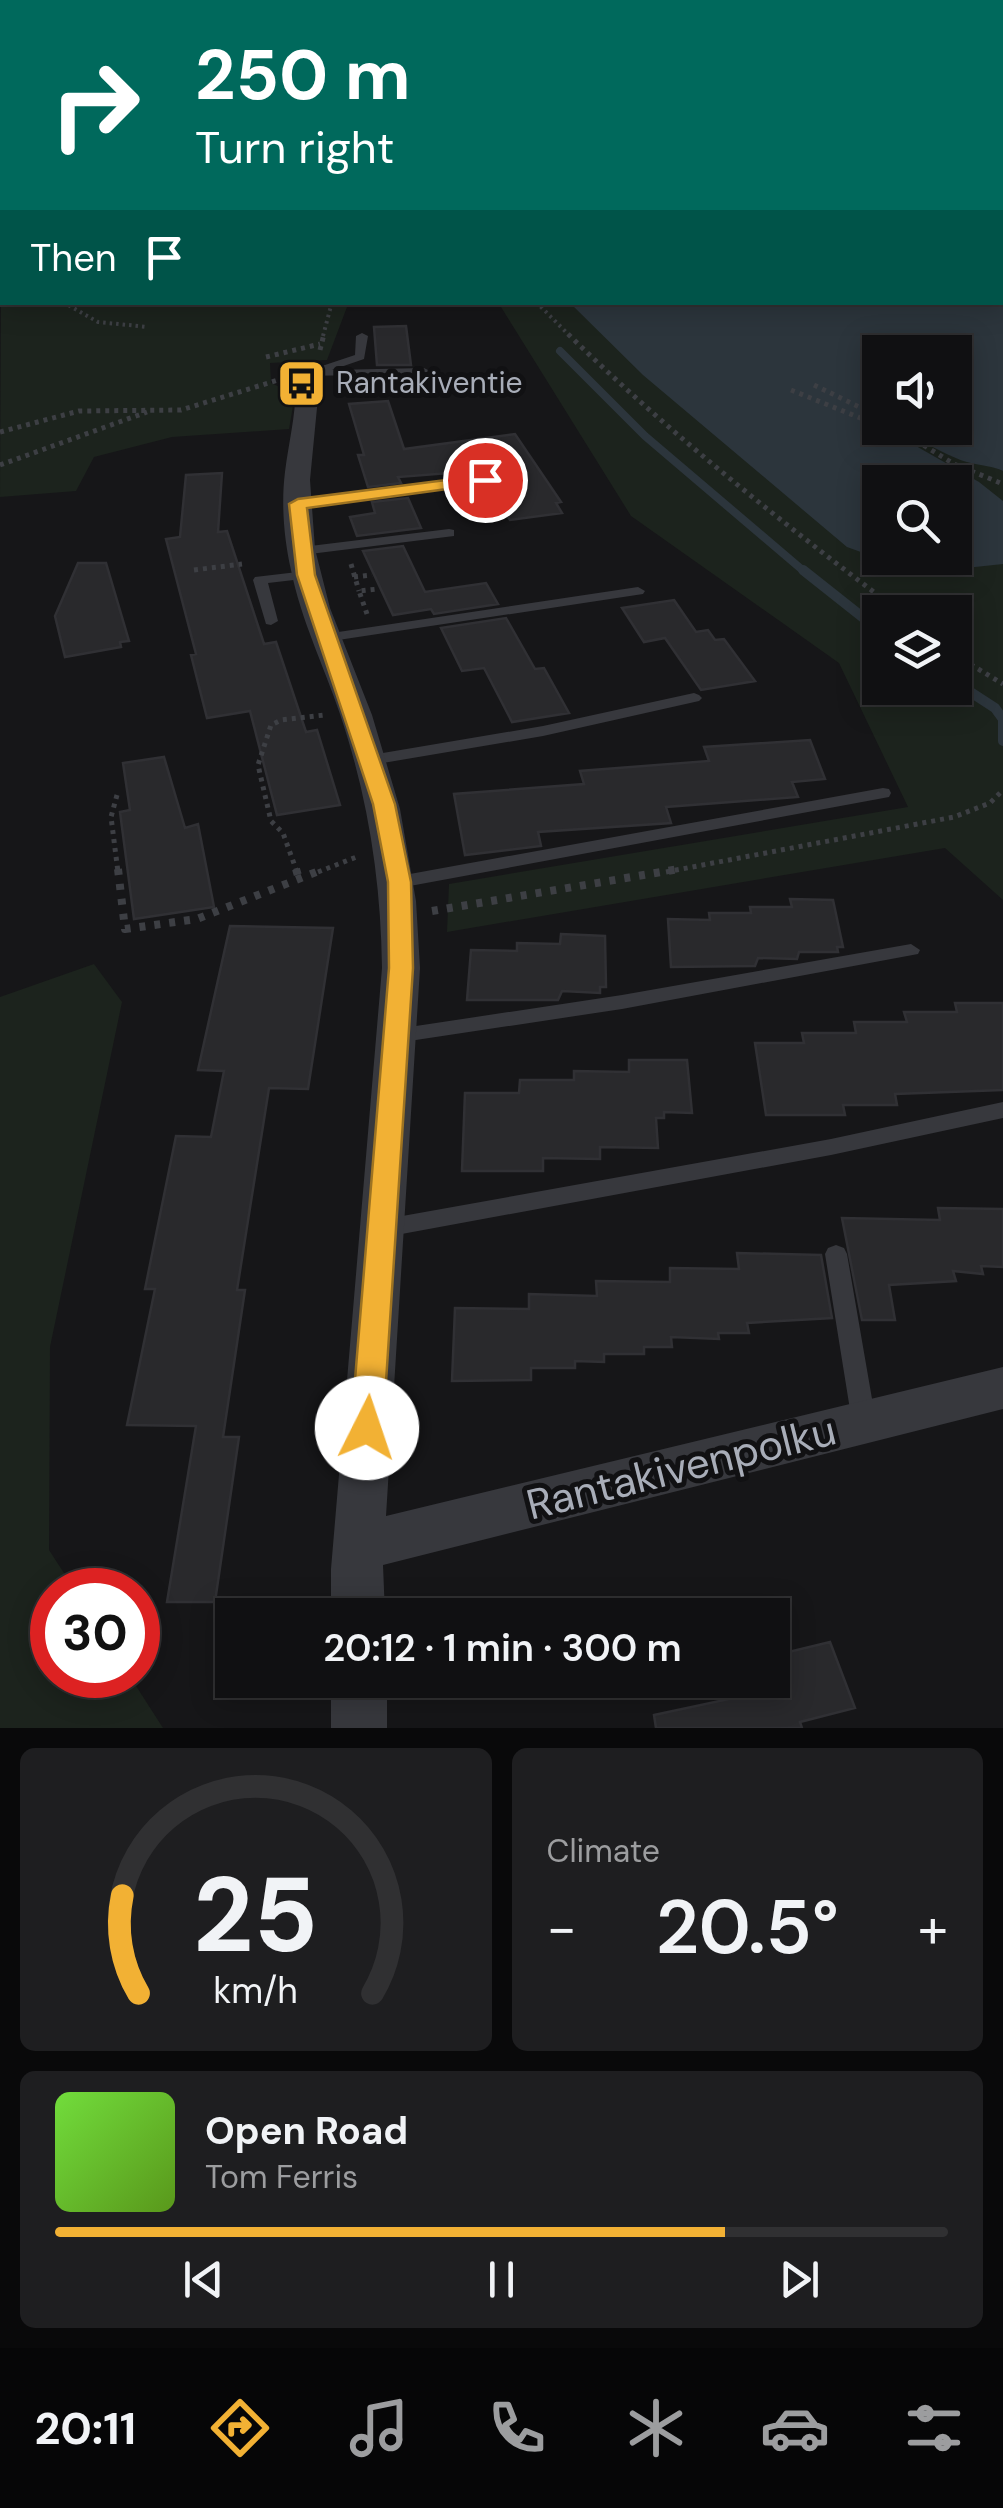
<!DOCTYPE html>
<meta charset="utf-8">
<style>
:root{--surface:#101012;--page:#1e1e20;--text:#f1f3f6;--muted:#9c9d9f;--line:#303032;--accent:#f2b134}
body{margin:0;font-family:"DM Sans",sans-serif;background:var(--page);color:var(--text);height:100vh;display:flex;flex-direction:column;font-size:38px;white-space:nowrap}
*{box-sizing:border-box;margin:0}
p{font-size:32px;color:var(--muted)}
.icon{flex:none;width:55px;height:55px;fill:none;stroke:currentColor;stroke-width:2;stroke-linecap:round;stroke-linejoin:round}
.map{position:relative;height:1728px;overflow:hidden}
.details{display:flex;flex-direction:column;gap:20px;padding:20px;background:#09090a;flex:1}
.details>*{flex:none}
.top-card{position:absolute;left:0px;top:0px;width:1005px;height:305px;box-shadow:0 5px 25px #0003,0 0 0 2px var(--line);background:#00695c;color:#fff;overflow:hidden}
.tools{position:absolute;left:862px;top:335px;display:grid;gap:20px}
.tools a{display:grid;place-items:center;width:110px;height:110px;border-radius:0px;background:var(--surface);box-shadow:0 5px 25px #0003,0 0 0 2px var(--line);font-size:50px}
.speed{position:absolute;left:30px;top:1568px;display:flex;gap:20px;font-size:50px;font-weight:700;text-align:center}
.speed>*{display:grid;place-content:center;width:130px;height:130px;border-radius:50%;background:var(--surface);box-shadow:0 5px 25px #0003,0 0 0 2px var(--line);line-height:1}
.speed .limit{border:15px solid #d22;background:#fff;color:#111}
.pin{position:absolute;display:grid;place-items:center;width:85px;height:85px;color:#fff;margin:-42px;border:5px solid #fff;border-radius:50%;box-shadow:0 2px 10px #0007}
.me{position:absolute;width:110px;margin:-55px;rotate:4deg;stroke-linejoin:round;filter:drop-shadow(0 0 8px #0008)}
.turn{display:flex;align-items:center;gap:35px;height:210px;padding:0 30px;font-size:45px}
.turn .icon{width:130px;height:130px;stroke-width:2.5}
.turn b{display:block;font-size:70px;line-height:85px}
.then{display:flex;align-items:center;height:95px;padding:0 30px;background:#0003;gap:20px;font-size:38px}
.big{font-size:75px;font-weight:600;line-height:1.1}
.details .tile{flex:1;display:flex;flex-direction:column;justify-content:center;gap:15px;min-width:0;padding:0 35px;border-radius:15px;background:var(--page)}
.details .dial{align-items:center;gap:0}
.dial svg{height:260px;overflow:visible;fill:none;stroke:var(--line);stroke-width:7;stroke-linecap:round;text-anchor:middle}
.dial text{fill:var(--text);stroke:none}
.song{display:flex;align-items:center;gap:30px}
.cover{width:120px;height:120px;border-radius:15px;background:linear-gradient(135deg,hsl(100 70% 55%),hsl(90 70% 35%))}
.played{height:10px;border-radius:5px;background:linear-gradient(90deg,var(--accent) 75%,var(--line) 75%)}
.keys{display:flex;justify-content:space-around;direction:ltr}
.heat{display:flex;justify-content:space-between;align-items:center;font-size:55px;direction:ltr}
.details .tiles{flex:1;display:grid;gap:20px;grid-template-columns:1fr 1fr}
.tile:last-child{grid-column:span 2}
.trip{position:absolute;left:215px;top:1598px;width:575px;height:100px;border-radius:0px;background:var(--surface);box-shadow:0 5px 25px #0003,0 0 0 2px var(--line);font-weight:600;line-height:100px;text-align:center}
.tabs{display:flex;height:160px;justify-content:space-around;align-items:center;background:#060607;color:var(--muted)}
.tabs .icon{width:70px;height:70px}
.tabs .active{color:var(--accent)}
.tabs b{font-size:45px;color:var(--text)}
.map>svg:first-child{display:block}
.green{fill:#1c231d;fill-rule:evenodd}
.water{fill:#2c353c;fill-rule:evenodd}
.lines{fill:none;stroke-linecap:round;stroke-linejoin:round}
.stream-far1{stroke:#2c353c;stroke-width:8}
.stream{stroke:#2c353c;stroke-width:10}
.building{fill:#29292c;stroke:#303034;stroke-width:2.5}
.path-far3{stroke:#3d3f44;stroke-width:2.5;stroke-dasharray:2.5 4;stroke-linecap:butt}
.path-far2{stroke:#3d3f44;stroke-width:4;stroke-dasharray:2.5 4;stroke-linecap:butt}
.path-far1{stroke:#3d3f44;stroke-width:5;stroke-dasharray:4 5;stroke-linecap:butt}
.path{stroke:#3d3f44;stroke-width:8;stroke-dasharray:6 9;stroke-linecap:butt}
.service{fill:#37383d;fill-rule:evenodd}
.minor{fill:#37383d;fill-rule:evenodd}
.route{fill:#f2b134;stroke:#9d7322;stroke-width:2.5}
.labels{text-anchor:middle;stroke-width:10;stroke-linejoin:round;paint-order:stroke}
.far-poi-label{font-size:30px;fill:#a8adb8;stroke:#111113;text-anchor:start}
.near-street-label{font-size:42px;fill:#a8adb8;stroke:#111113}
</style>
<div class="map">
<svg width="1003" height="1728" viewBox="0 0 1003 1728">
<rect width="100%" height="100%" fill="#161618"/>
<path class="green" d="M 2,68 L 2,302 L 375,303 L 347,307 L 327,360 L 270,363 L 271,383 L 295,394 L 289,429 L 172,437 L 94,457 L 76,491 L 0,497 Z
M 544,302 L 699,303 L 880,428 L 943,428 L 989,465 L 1003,471 L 1003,900 L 945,848 L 447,932 L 449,884 L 908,807 L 839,663 L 631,516 L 501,307 L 448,303 L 528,303 L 548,306 ZM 880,482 L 955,482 L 955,558 L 880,558 ZM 880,612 L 955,612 L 955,688 L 880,688 Z
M 94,964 L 122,1002 L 50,1347 L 49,1550 L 75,1590 L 52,1590 L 52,1675 L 129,1675 L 163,1728 L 0,1728 L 0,997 Z"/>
<path class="water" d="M 359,0 L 839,0 L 825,2 Z
M 1003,202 L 1003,471 C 992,466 983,466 971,463 C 944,457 924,437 895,434 L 979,482 L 1003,501 L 1003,564 L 919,573 L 847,547 L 643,375 L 570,303 L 1002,302 ZM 880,352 L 955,352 L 955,428 L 880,428 ZM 880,482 L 955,482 L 955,558 L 880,558 Z"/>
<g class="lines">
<path class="stream-far1" d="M 560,351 L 645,436 L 806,573"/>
<path class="stream" d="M 803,570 L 880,631
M 955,682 L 995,708 L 1003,719 L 1003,741"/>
</g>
<path class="building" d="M 406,326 L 411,365 L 377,365 L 374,327 Z
M 388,401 L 404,449 L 515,434 L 561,502 L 556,503 L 562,513 L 510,520 L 486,487 L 519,481 L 519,471 L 513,468 L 398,477 L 401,483 L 368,487 L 358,455 L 364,455 L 349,404 Z
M 222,473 L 218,532 L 227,531 L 264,644 L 276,642 L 306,732 L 317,730 L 340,805 L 277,815 L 250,711 L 207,718 L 191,655 L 196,654 L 166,539 L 180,537 L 186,475 Z
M 408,498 L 421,528 L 357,536 L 350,517 L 375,513 L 372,502 Z
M 403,546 L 425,592 L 486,583 L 498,604 L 434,614 L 431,609 L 393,615 L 363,551 Z
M 78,563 L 106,563 L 129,641 L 120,642 L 121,647 L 65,657 L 55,616 Z
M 674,600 L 696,632 L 708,630 L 715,640 L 724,639 L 755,681 L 701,690 L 665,638 L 644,642 L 622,608 Z
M 506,618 L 535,669 L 544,668 L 569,713 L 512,722 L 484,668 L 462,671 L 441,628 Z
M 810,740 L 825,779 L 792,782 L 798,797 L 666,807 L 671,823 L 538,832 L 541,846 L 465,855 L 454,794 L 584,784 L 580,771 L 709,761 L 704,747 Z
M 164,757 L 185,828 L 198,824 L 214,907 L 134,919 L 120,812 L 130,810 L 123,763 Z
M 790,899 L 833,900 L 843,947 L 837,947 L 838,952 L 799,952 L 797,959 L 758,958 L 755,966 L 671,967 L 668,919 L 710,920 L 709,913 L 751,913 L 750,907 L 792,907 Z
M 230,926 L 333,928 L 308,1089 L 269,1088 L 237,1290 L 245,1290 L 223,1437 L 239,1437 L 215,1602 L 167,1602 L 196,1426 L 127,1425 L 155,1289 L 145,1289 L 176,1136 L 211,1137 L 224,1071 L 198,1070 Z
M 561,934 L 605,936 L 606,987 L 600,987 L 600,993 L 562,991 L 558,1000 L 467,1000 L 471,950 L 517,951 L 517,943 L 560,944 Z
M 955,1003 L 1003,1003 L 1003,1090 L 895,1094 L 897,1105 L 843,1105 L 845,1115 L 766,1115 L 755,1043 L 804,1043 L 802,1033 L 856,1033 L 854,1022 L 907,1022 L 904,1012 L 957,1012 Z
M 629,1060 L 687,1060 L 692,1113 L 664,1112 L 664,1118 L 656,1118 L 658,1148 L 600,1147 L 600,1159 L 543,1158 L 543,1171 L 462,1171 L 465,1093 L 519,1093 L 520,1080 L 574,1080 L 574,1071 L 629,1072 Z
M 938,1208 L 1003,1209 L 1003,1267 L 981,1266 L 983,1274 L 953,1271 L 956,1281 L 889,1285 L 895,1320 L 862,1320 L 842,1218 L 940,1220 Z
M 737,1253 L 821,1255 L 832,1318 L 747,1323 L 749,1333 L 718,1333 L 719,1339 L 671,1337 L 672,1347 L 644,1347 L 644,1354 L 604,1354 L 604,1362 L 575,1361 L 575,1368 L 531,1368 L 531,1380 L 452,1381 L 455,1308 L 529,1309 L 529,1294 L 597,1296 L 596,1281 L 670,1282 L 670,1268 L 739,1269 Z
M 830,1642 L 855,1708 L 800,1722 L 802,1728 L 656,1728 L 654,1715 L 766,1691 L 762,1680 L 772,1680 L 772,1656 Z"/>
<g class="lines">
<path class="path-far3" d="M 853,2 L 871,0"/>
<path class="path-far2" d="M 0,234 L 2,241
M 63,302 L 98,322 L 148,327
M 536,302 L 570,336
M 323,336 L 332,302"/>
<path class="path-far1" d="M 568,334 C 672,436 784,524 900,612
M 320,350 L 324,334
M 266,357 L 320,344
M 814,385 L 880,417
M 791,390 L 915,440 L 954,464 L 1003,484
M 0,432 L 79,411 L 181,410 L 278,380
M 0,465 L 147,412
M 351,564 L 359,591
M 194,570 L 242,564
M 354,577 L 372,575
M 367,614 L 359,591 L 378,589
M 955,655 L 1003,684
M 117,795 L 111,817 L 118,872
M 297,872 L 283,833 L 271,821 L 258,765 L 271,725 L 281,720 L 324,715
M 318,872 L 359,856
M 666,872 L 954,817 L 990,803 L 1003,790"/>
<path class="path" d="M 118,869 L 125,929 L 197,919 L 324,869
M 296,869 L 299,879
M 432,911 L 679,869"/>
<path class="service" d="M 140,0 L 146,0 L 146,2 L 140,2 Z
M 254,0 L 261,0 L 262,2 L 256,2 Z
M 0,9 L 2,9 L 2,13 L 0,13 Z
M 362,333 L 368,336 L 364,359 L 332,370 L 424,368 L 430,371 L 424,374 L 302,376 L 302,372 L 322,370 L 322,366 L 355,355 L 356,336 Z
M 512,472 L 516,473 L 516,479 L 479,484 L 494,504 L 487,508 L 482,507 L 467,486 L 298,508 L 291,504 L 298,500 Z
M 449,529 L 454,530 L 454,536 L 302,555 L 295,551 L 302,547 Z
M 306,571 L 311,572 L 311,578 L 268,583 L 278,621 L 271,625 L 266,624 L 253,580 L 255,577 Z
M 638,587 L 645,591 L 643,594 L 325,642 L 318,638 L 325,634 Z
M 694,693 L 699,695 L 702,698 L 699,701 L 543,736 L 371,765 L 363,760 L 371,755 L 543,726 Z
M 883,788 L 889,789 L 891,793 L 889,797 L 399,888 L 390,882 L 399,876 Z
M 911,944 L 920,950 L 918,954 L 622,1009 L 396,1043 L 389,1041 L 386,1036 L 389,1031 L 396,1029 L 622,995 Z
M 1003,1102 L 1003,1118 L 831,1155 L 380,1238 L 372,1235 L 369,1229 L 372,1223 L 380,1220 L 831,1139 Z
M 836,1245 L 844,1248 L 847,1254 L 876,1422 L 873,1430 L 864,1433 L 855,1430 L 852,1422 L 825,1254 L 828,1248 Z"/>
<path class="minor" d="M 1002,48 L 1003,48 L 1003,58 L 1002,58 Z
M 0,60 L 2,61 L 2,70 L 0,70 Z
M 306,367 L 317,374 L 319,387 L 310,480 L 315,549 L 330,608 L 372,715 L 400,809 L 416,901 L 420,968 L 386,1516 L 1003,1367 L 1003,1409 L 383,1565 L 385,1615 L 331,1615 L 331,1569 L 382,968 C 381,881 368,797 340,714 C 324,666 301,620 291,570 C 284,539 281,504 285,472 C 289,439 298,408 295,374 Z
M 331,1680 L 387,1680 L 387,1728 L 331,1728 Z"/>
</g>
<path class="route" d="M 485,475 L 494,480 L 491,483 L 307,508 L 315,575 L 395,804 L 411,882 L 413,968 L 383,1428 L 378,1438 L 367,1442 L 356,1438 L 351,1428 L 389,968 L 388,882 L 373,804 L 297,575 L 289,504 L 298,499 Z"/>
<defs>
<symbol id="bus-square" viewBox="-11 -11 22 22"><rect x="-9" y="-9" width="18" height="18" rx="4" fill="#f2b134" stroke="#111113"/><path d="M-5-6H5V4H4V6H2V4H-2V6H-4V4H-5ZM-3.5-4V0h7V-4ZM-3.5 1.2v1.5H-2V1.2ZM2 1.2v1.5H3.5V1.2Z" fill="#111"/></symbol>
</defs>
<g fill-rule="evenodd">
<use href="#bus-square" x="274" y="356" width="55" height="55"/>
</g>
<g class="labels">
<g class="far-poi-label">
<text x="336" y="393">Rantakiventie</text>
</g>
<g class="near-street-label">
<text transform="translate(681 1467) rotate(-14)" y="15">Rantakivenpolku</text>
</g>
</g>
</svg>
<div class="tools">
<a><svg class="icon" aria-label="sound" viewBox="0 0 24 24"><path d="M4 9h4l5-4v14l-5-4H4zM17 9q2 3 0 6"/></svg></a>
<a><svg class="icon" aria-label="search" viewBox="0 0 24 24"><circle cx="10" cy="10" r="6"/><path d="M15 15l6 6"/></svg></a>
<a><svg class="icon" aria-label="layers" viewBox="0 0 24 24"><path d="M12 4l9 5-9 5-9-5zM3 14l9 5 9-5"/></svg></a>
</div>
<div class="speed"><div class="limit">30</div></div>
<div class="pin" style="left:485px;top:480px;background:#d93025"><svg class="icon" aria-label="arrive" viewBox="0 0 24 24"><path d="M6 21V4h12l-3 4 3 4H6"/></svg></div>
<svg class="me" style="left:367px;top:1428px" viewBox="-20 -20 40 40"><circle r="19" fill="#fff"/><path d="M0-13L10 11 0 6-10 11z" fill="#f2b134"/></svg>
<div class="trip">20:12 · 1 min · 300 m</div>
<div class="top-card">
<div class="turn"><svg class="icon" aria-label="right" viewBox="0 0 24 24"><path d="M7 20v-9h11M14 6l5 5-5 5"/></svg><div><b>250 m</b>Turn right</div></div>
<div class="then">Then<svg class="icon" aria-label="arrive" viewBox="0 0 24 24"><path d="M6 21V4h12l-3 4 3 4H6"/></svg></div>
</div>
</div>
<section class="details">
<div class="tiles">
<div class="tile dial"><svg viewBox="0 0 100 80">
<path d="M14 69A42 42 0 1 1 86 69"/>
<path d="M14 69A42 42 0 0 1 9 39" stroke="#f2b134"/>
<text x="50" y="56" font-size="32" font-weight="700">25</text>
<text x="50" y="72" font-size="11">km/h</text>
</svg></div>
<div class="tile"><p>Climate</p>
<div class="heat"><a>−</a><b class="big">20.5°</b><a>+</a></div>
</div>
<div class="tile">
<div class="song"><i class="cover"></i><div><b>Open Road</b><p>Tom Ferris</p></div></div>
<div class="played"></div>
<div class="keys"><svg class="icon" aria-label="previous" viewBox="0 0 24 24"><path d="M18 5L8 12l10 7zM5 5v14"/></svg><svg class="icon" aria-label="pause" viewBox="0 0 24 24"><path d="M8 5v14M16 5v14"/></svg><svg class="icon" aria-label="next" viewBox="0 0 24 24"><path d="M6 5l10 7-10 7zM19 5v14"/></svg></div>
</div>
</div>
</section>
<nav class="tabs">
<b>20:11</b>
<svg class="icon active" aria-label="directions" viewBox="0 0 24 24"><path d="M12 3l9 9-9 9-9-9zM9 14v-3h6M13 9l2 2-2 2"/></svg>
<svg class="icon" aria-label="music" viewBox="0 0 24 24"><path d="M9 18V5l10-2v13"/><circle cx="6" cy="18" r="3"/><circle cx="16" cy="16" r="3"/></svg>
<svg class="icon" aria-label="phone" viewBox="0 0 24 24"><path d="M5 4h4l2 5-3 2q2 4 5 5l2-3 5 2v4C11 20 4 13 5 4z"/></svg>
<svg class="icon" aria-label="climate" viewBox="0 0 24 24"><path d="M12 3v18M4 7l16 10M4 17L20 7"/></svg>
<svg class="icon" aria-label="car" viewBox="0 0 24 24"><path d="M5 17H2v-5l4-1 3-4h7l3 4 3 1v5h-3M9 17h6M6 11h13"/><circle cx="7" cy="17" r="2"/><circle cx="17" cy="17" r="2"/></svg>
<svg class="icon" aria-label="filters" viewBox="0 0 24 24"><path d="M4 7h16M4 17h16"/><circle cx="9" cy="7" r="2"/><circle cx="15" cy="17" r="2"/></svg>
</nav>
